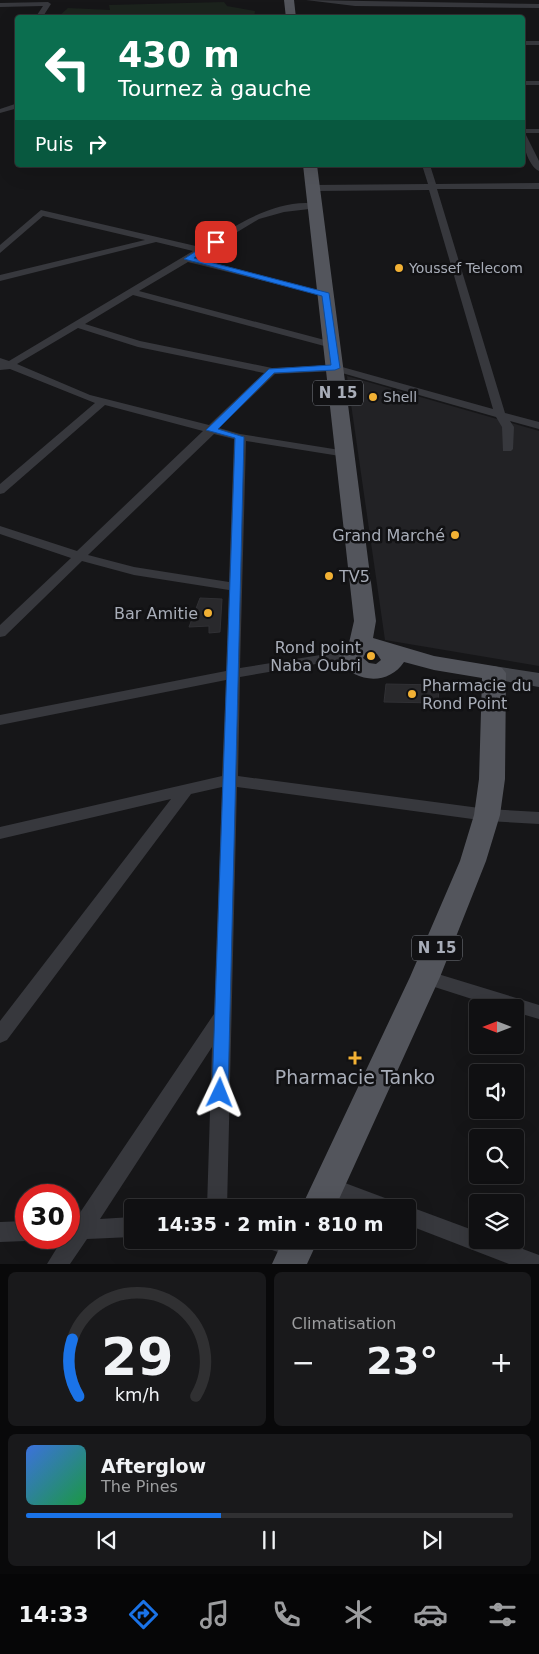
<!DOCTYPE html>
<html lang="fr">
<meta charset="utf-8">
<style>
:root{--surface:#101012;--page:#19191b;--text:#f1f3f6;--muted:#9c9d9f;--line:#303032;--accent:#1a73e8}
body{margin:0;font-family:"DejaVu Sans",sans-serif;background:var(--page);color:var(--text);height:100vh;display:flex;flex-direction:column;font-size:19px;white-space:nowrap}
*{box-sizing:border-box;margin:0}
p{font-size:16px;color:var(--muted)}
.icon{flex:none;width:28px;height:28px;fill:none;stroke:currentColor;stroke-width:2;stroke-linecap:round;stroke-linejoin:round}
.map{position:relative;height:1264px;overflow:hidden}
.details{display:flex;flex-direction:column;gap:8px;padding:8px;background:#09090a;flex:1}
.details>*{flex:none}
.banner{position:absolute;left:15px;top:15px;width:510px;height:152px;border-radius:5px;box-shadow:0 5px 20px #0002,0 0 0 1px var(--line);background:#0b6e4f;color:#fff;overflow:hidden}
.needle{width:32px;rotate:270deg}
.fabs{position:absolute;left:469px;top:999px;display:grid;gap:10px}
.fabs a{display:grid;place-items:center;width:55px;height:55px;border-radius:5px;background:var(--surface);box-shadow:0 5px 20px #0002,0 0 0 1px var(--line);font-size:25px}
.speed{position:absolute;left:15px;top:1184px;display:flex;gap:10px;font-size:25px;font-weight:700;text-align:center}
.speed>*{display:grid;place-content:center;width:65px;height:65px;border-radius:50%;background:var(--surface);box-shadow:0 5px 20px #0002,0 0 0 1px var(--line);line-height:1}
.speed .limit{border:8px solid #d22;background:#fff;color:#111}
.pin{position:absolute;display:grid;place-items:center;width:42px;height:42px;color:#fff;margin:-21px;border-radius:10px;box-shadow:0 2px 8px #0006}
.me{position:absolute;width:55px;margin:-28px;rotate:2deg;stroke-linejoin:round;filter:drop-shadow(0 0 4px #0008)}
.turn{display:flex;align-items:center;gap:18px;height:105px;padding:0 20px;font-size:22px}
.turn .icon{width:65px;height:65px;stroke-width:2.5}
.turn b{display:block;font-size:35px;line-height:42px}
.then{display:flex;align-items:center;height:48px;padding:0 20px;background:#0003;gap:10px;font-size:19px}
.big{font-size:38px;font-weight:800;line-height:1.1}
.details .widget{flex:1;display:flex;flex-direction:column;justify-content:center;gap:8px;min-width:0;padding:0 18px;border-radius:8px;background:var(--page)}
.details .dial{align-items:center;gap:0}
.dial svg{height:130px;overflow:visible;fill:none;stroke:var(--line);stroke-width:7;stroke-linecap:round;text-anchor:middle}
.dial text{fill:var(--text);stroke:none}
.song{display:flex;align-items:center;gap:15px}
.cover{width:60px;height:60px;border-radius:8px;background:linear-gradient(135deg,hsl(220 70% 55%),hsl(140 70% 35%))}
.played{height:5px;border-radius:2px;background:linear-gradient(90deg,var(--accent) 40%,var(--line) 40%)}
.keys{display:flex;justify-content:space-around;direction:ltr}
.heat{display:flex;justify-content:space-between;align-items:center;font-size:28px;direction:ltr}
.details .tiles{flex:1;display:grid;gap:8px;grid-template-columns:1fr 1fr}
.widget:last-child{grid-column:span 2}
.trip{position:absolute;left:124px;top:1199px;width:292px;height:50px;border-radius:5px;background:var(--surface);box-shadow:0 5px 20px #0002,0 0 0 1px var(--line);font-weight:800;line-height:50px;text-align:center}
.tabs{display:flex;height:80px;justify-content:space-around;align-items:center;background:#060607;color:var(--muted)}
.tabs .icon{width:35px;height:35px}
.tabs .current{color:var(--accent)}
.tabs b{font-size:22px;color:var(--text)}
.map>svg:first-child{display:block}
.built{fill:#222225}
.green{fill:#1c231d}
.building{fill:#29292c;stroke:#303034}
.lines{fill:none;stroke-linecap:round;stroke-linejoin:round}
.minor{fill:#37383d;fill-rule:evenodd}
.secondary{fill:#45474d;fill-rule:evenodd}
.primary{fill:#53555c;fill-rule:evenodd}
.route{fill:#1a73e8;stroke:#114b97}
.poi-dot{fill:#f2b134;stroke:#111113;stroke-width:2}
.labels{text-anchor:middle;stroke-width:5;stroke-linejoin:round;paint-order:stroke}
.far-poi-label{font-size:14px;fill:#a8adb8;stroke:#111113;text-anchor:start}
.shield{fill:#111113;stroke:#7b7e86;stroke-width:1}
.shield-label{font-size:15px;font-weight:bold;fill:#a8adb8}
.poi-label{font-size:16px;fill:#a8adb8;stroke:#111113;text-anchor:end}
.near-poi-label{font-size:19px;fill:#a8adb8;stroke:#111113}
</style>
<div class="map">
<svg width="539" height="1264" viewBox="0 0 539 1264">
<rect width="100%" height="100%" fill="#161618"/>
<path class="built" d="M 347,376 L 539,431 L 539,666 L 385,640 Z"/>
<path class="green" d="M 224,2 L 227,6 L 255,11 L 254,17 L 58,17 L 68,8 L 110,10 L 109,5 Z"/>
<path class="building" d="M 200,598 L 222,599 L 220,632 L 209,633 L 209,626 L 189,627 Z
M 386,684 L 439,685 L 438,703 L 384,702 Z"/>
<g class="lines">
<path class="minor" d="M 306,0 L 539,4 L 539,8 L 355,6 Z
M 0,3 L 48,2 L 51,4 L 42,18 L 35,18 L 43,6 L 0,7 Z
M 522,41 L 539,41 L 539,45 L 522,45 Z
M 522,81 L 539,81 L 539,85 L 522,85 Z
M 18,103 L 18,108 L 0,113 L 0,109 Z
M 522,129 L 539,129 L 539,133 L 525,133 L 539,161 L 539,171 C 527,165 522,141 522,129 Z
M 422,165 L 430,165 L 436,184 L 539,183 L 539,189 L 437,189 L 505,413 L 539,422 L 539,429 L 510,421 L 514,427 L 513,449 L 511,451 L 503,451 L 502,427 L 496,417 L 335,371 L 275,374 L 219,428 L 240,434 L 346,451 L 352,454 L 346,457 L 246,441 L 240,668 L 351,650 L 358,654 L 351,658 L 240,677 L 238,776 L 487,809 L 539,812 L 539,824 L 487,821 L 237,787 L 227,1208 L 207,1208 L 212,1047 L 100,1219 L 132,1217 L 132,1237 L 87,1239 L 70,1264 L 47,1264 L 63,1238 L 69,1238 L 69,1220 L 75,1220 L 214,1014 L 222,787 L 191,794 L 7,1040 L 0,1043 L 0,1021 L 171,799 L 0,839 L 0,827 L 222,776 L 226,680 L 0,725 L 0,715 L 226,671 L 229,590 L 134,575 L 82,561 L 5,636 L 0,637 L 0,625 L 71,558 L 0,534 L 0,526 L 77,551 L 203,431 L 105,405 L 4,493 L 0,494 L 0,484 L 95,403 L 10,369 L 0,370 L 0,358 L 9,361 L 193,251 L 156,242 L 0,281 L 0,275 L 145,240 L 43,216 L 0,253 L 0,245 L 41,210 L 200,247 C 233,227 277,197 318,204 L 318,208 L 284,212 L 259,219 L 194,258 L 329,293 L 329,297 L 188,262 L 139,291 L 336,343 L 336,347 L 328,347 L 133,295 L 85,324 L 140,341 L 272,368 L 335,365 L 493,409 L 429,190 L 313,191 L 309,188 L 313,185 L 428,184 ZM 78,328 L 138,347 L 264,373 L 209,425 L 90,395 L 17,364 ZM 214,434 L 234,439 L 229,582 L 134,567 L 88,555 Z
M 425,970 L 539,1005 L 539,1019 L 515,1012 L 515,1008 L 500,1008 L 419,982 L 416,977 L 419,972 Z
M 329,1177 L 393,1201 L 396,1208 L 360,1208 L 322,1193 L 319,1186 L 322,1179 Z
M 408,1206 L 478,1232 L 478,1240 L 499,1240 L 539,1255 L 539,1264 L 509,1264 L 408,1225 L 408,1208 L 405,1208 Z
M 26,1221 L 26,1238 L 33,1238 L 26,1241 L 0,1242 L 0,1222 Z
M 259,1240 L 301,1240 L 307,1248 L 303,1255 L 296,1258 L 263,1247 Z"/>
<path class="secondary" d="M 494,666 L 539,673 L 539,687 L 487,678 L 484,673 L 487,668 Z"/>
<path class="primary" d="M 284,0 L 294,0 L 296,18 L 286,18 Z
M 303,165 L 317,165 L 376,621 L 373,638 L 434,656 L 494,666 L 502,668 L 506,673 L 505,779 L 500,815 L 486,861 L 440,977 L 335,1208 L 301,1208 L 410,977 L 460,861 L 474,815 L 479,779 L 482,678 L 434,670 L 404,662 C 388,686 355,683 339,660 L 340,654 L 349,643 L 354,621 ZM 366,652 L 377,654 L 381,660 L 376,664 L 369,663 L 363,658 Z
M 283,1240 L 318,1240 L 307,1264 L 272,1264 Z"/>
</g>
<path class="route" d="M 213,240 L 219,242 L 194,258 L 329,293 L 340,368 L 335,370 L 274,373 L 218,429 L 244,437 L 228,1093 L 226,1097 L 220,1099 L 214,1097 L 212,1093 L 235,438 L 206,430 L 269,369 L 331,365 L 322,296 L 184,259 Z"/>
<g class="poi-dot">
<circle cx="399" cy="268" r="5"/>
<circle cx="373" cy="397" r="5"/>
<circle cx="455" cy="535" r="5"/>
<circle cx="329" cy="576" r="5"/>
<circle cx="208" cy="613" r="5"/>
<circle cx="371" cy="656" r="5"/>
<circle cx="412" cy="694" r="5"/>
<path d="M352.5 1050.5h5v5h5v5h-5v5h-5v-5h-5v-5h5z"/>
</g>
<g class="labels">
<g class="far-poi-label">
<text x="409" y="273">Youssef Telecom</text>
<text x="383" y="402">Shell</text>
</g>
<g class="shield">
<rect x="313" y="380.5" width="50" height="25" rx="4"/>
<rect x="412" y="935.5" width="50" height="25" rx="4"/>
</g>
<g class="shield-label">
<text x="338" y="398">N 15</text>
<text x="437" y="953">N 15</text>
</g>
<g class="poi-label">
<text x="445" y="541">Grand Marché</text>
<text x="339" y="582" text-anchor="start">TV5</text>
<text x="198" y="619">Bar Amitie</text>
<text x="361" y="653">Rond point<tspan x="361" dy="18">Naba Oubri</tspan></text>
<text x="422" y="691" text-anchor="start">Pharmacie du<tspan x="422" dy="18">Rond Point</tspan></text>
</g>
<g class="near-poi-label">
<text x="355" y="1084">Pharmacie Tanko</text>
</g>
</g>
</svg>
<div class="fabs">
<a><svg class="needle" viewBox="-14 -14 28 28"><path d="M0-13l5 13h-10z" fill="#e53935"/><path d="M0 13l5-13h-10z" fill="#9c9d9f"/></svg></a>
<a><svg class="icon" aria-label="sound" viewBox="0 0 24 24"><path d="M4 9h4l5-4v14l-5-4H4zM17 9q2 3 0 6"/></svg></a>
<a><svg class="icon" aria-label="search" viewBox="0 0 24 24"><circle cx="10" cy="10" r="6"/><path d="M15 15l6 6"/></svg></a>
<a><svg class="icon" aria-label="layers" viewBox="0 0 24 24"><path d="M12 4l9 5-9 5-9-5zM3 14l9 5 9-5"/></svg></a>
</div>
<div class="speed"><div class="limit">30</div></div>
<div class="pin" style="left:216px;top:242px;background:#d93025"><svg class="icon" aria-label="arrive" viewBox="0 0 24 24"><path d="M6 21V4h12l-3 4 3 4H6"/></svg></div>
<svg class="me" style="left:220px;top:1093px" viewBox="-20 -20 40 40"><path d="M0-17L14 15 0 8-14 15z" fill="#1a73e8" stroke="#fff" stroke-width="4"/></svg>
<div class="trip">14:35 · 2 min · 810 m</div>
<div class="banner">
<div class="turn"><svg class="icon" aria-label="left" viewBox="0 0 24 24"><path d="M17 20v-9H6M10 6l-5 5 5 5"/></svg><div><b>430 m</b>Tournez à gauche</div></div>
<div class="then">Puis<svg class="icon" aria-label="right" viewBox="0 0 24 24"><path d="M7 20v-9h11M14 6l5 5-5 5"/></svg></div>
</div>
</div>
<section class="details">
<div class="tiles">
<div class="widget dial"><svg viewBox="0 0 100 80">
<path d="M14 69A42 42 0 1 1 86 69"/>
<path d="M14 69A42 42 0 0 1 10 34" stroke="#1a73e8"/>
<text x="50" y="56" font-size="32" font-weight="700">29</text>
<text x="50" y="72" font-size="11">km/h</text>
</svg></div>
<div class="widget"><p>Climatisation</p>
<div class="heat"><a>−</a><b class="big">23°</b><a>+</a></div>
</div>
<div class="widget">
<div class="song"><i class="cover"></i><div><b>Afterglow</b><p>The Pines</p></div></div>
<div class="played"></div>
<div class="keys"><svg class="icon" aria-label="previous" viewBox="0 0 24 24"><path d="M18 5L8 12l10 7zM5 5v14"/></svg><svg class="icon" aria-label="pause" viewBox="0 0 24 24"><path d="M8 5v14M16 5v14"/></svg><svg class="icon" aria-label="next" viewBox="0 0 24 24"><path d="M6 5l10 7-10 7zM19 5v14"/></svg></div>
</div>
</div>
</section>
<nav class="tabs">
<b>14:33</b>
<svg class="icon current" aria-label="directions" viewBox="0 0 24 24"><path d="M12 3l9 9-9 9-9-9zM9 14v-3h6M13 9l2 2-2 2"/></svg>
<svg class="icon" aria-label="music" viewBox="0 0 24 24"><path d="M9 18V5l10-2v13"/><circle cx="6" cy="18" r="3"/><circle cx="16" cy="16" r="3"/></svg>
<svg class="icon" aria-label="phone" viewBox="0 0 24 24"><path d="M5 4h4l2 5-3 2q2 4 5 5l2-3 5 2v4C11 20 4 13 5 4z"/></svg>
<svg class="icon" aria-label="climate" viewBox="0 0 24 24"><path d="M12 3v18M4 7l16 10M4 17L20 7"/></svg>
<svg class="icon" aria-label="car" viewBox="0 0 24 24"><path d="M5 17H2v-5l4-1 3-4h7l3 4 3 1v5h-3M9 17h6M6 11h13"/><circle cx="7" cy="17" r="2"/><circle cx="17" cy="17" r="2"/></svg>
<svg class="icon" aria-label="filters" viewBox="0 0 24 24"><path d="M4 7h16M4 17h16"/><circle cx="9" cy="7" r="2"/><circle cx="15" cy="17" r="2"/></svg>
</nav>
